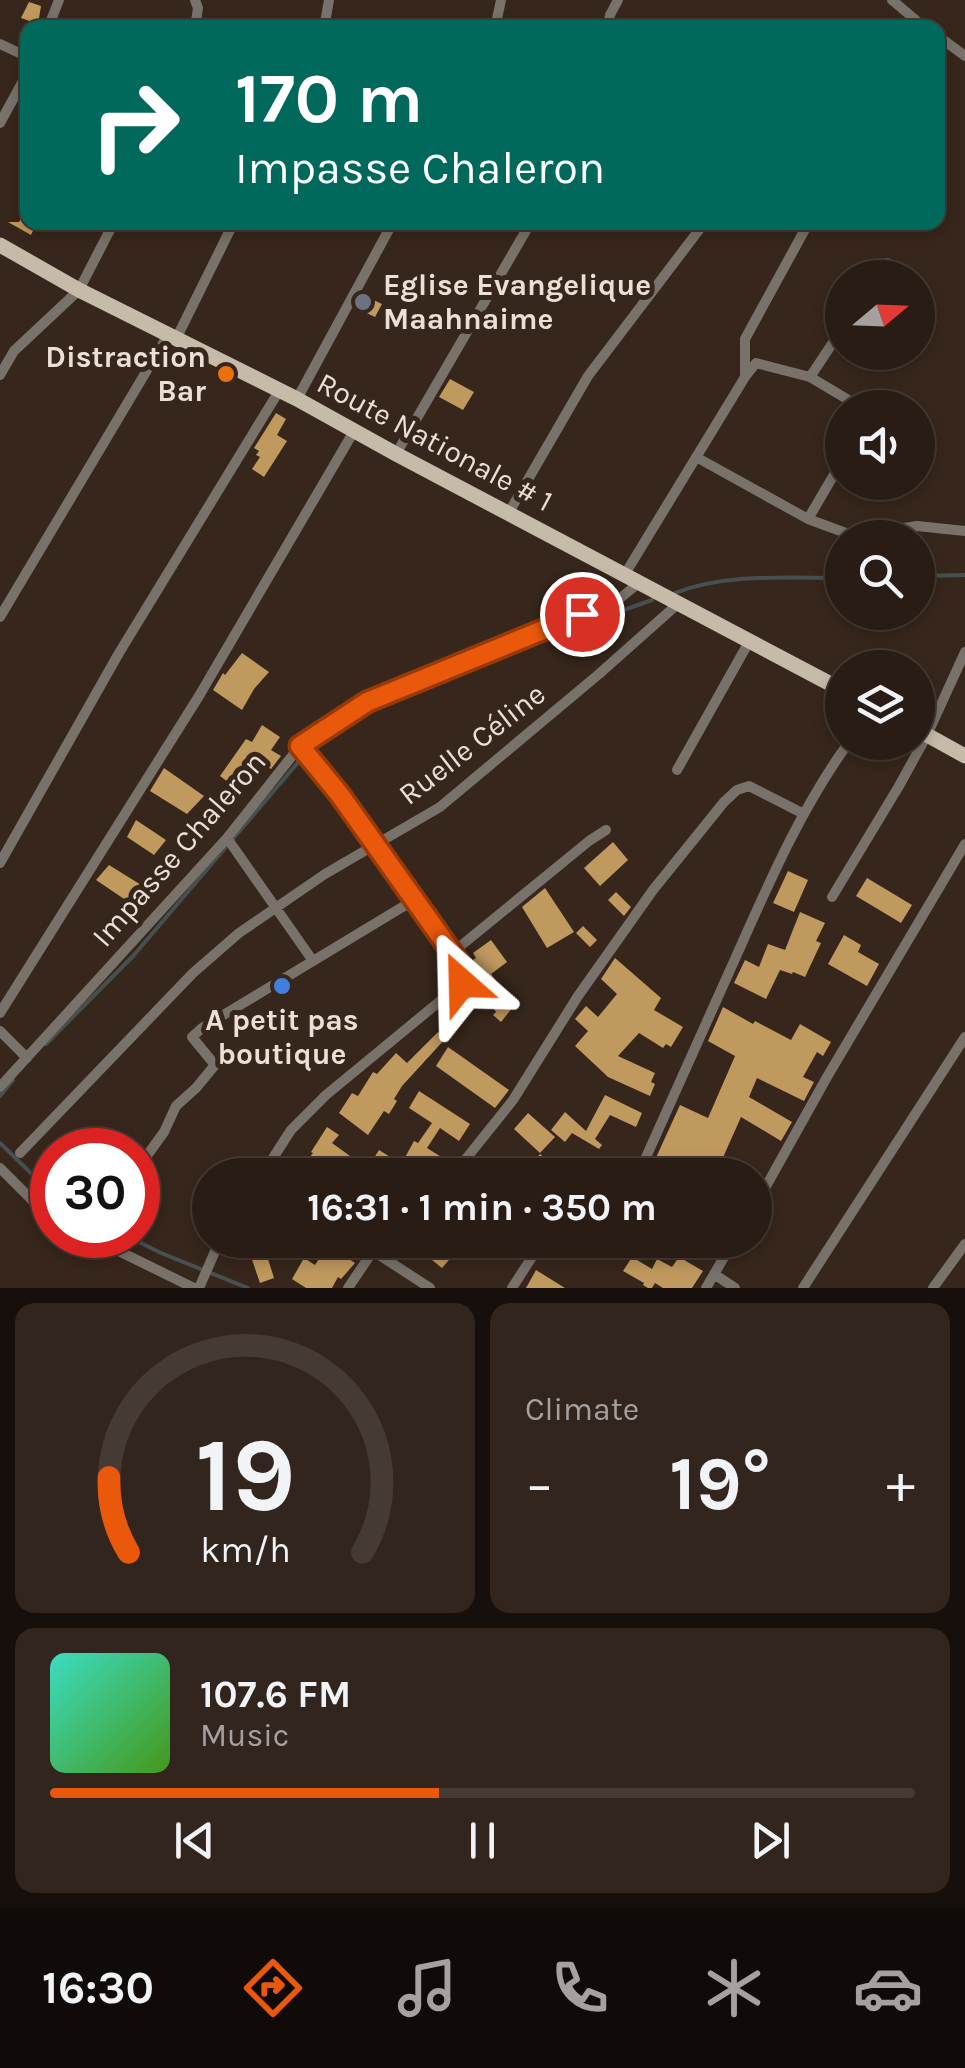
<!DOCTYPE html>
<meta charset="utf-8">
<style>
:root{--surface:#291c14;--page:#31251d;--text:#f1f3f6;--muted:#a5a1a0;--line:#453a34;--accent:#ea580c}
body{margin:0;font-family:Karla,sans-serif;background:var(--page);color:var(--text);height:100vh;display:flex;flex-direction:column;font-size:38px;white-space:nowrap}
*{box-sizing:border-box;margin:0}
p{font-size:32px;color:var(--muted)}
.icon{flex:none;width:55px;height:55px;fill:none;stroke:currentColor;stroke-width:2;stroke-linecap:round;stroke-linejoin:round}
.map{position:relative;height:1288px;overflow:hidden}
.drawer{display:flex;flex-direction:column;gap:15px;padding:15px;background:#170f0b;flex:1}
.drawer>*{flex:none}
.banner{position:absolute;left:20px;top:20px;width:925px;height:210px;border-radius:20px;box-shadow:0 5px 15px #0003,0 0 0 2px var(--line);background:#00695c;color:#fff;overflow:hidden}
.needle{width:65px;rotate:71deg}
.tools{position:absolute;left:825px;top:260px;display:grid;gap:20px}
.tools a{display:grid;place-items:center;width:110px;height:110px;border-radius:50%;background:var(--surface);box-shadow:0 5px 15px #0003,0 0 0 2px var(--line);font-size:50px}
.speed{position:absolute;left:30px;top:1128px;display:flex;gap:20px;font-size:50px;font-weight:700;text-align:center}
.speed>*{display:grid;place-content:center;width:130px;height:130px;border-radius:50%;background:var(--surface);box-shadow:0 5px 15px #0003,0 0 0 2px var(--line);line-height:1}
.speed .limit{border:15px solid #d22;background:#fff;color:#111}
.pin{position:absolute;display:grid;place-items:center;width:85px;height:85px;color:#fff;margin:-42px;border:5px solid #fff;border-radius:50%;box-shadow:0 2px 10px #0007}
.me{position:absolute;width:110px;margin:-55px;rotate:335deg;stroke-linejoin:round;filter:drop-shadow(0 0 8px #0008)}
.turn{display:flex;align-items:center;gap:35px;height:210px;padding:0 50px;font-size:45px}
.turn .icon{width:130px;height:130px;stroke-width:2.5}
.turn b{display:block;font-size:70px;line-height:85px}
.big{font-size:75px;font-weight:700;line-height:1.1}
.drawer .widget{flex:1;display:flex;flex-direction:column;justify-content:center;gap:15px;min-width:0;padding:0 35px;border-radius:20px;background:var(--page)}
.drawer .dial{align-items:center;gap:0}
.dial svg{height:260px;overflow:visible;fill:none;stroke:var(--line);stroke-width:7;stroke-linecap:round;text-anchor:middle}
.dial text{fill:var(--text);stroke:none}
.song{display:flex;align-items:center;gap:30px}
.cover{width:120px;height:120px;border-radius:15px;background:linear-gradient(135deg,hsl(170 70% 55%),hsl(100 70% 35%))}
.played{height:10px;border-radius:5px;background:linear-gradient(90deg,var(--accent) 45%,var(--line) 45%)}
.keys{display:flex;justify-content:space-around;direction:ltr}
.heat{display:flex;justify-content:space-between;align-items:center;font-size:55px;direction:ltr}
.drawer .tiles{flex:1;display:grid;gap:15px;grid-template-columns:1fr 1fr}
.widget:last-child{grid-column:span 2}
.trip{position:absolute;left:192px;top:1158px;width:580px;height:100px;border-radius:50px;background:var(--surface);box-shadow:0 5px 15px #0003,0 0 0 2px var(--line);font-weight:700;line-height:100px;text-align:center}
.dock{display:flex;height:160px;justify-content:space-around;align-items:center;background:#100b08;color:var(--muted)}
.dock .icon{width:70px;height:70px}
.dock .selected{color:var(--accent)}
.dock b{font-size:45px;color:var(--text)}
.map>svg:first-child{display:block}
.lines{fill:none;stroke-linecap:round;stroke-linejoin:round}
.stream{stroke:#465051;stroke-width:4}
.building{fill:#c0995e}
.minor{stroke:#78726a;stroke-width:10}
.primary{stroke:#c6baa9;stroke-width:15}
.route-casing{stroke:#983908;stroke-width:25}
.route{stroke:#ea580c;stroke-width:18}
.worship-dot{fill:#6b7280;stroke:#37261b;stroke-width:4}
.food-dot{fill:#e8710a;stroke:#37261b;stroke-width:4}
.shop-dot{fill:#3f7fe0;stroke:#37261b;stroke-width:4}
.labels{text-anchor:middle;stroke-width:10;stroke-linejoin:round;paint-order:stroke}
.poi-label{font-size:30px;font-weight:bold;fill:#ebdfd8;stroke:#37261b;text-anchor:start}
.street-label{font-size:30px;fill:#ebdfd8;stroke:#37261b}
</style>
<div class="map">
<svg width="965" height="1288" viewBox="0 0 965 1288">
<rect width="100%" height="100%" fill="#37261b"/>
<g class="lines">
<path class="stream" d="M 918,576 L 965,575
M 675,593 C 727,573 787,578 842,578
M 46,1044 L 134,955 L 306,753 L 354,718 L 573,628 L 652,600
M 0,1096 L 13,1080
M 0,1143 L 42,1184 L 52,1191
M 125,1235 L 161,1253 L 248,1288"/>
</g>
<path class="building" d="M 29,2 L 41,6 L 38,24 L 21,18 Z
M 28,206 L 28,222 L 37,222 L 31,235 L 8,222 L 19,222 Z
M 363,295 L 382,304 L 375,317 L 356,308 Z
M 450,379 L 474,392 L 463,410 L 439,397 Z
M 276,413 L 286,419 L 277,435 L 287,441 L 264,477 L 252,469 L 260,457 L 256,455 L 259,451 L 254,448 Z
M 242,653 L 269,672 L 254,689 L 242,710 L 213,690 L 223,673 L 225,675 Z
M 262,725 L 280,737 L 271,750 L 281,756 L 271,769 L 265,766 L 241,792 L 220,776 L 246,739 L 252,742 Z
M 164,768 L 204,796 L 187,814 L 150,791 Z
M 136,820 L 166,840 L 154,855 L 127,837 Z
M 613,842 L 628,860 L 600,886 L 584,868 Z
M 109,865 L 146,888 L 133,905 L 96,880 Z
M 788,871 L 808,880 L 794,912 L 773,903 Z
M 867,878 L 912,905 L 901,923 L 856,896 Z
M 545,888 L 574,932 L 547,948 L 522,907 Z
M 616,892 L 631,907 L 624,916 L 608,900 Z
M 800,912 L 825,923 L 816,941 L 821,943 L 805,977 L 793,972 L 792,974 L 780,970 L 766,999 L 734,983 L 745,960 L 759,967 L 768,944 L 785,950 Z
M 583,926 L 597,940 L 590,947 L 576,933 Z
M 844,935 L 861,945 L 858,952 L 879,964 L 867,986 L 828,964 Z
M 491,940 L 507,962 L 491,974 L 504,992 L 517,1002 L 501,1022 L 493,1015 L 496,1012 L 473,976 L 470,962 L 476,958 L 473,953 Z
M 615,958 L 661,998 L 654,1010 L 683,1027 L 671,1047 L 666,1044 L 663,1048 L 639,1033 L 618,1056 L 655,1073 L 651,1082 L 655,1084 L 650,1096 L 608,1077 L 575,1046 L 588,1031 L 575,1019 L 586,1006 L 598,1017 L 617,994 L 601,979 Z
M 723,1007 L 753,1024 L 755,1021 L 791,1040 L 800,1024 L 831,1042 L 823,1056 L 817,1052 L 803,1077 L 814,1082 L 804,1101 L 757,1078 L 749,1097 L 792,1122 L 781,1141 L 741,1117 L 721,1162 L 737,1172 L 736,1175 L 729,1175 L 684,1157 L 677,1175 L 653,1175 L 649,1173 L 680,1105 L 708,1118 L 735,1056 L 708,1041 Z
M 438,1032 L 445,1039 L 402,1086 L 394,1099 L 397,1101 L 389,1114 L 384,1111 L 368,1135 L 339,1113 L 352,1093 L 358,1096 L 373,1072 L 377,1074 L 396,1053 L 407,1063 Z
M 448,1047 L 509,1090 L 495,1108 L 436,1066 Z
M 419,1091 L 470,1124 L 459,1141 L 440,1128 L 427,1148 L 443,1158 L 440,1162 L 445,1165 L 439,1175 L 427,1175 L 403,1161 L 414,1141 L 418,1143 L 432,1123 L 409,1108 Z
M 605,1095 L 642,1113 L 636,1127 L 610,1115 L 595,1139 L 602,1145 L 599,1149 L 572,1133 L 565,1142 L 551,1130 L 565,1112 L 586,1131 Z
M 528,1113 L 555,1137 L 540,1153 L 514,1129 Z
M 327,1127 L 339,1135 L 332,1143 L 350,1156 L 337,1175 L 296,1175 L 313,1153 L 311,1152 Z
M 379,1150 L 392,1158 L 381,1175 L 367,1169 Z
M 540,1154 L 554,1166 L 547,1175 L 541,1175 L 530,1166 Z
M 262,1240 L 274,1278 L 260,1283 L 247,1245 Z
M 407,1240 L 466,1240 L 442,1268 Z
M 328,1245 L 355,1263 L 341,1279 L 338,1277 L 332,1288 L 306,1288 L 292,1279 L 304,1258 L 315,1265 Z
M 632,1257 L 652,1269 L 657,1259 L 672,1267 L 679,1257 L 703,1271 L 692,1288 L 663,1288 L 655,1283 L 652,1288 L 648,1288 L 643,1285 L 644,1283 L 623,1271 Z
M 536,1270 L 565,1288 L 526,1288 Z"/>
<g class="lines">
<path class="minor" d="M 195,0 L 198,8 L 195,28
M 892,0 L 925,28
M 48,28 L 59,0
M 324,28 L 329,0
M 495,28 L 501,0
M 607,28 L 610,15 L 618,0
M 938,36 L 965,56
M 0,44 L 28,57
M 0,123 L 28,72
M 877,278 L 887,263
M 176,339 L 234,222
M 0,375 L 14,351 L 79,290 L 114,222
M 745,376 L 745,339 L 809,222
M 810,377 L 842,329
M 297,399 L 393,222
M 396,454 L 531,222
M 696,457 L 808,519
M 842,461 L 808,519 L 854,536 L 917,526 L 965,531
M 508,514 L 588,376 L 705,222
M 625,574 L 745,377 L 756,363 L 810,377 L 862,408
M 0,617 L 168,335
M 677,770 L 750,640
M 227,838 L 313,961
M 0,863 L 119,653 L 279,391
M 832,897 L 899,786 L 927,735 L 965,652
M 452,953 L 589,841 L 606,830
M 0,1013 L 199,696 L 354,431
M 0,1031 L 27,1058
M 0,1087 L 227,838 L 300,746 L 367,702 L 618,600 L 640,582
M 20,1153 L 193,973 L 239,933 L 325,874 L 440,807 L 599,674 L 680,602
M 0,1168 L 36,1204 L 52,1214
M 138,1168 L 164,1132 L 176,1106 L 196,1088 L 215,1065 L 192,1037 L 202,1028 L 414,900
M 262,1175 L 291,1130 L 326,1095 L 462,983 L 464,975 L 463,968 L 340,795 L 300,746
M 453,1175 L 513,1100 L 578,996 L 653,890 L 724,802 L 737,790 L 749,786 L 804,814
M 638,1175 C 671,1103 703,1031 735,959 C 768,885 801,808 849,742
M 755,1206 L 827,1077 L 965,844
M 86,1235 L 194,1288
M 607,1243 L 608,1240
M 373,1251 L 430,1288
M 714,1274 L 735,1288
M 199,1288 L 220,1240
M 348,1288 L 373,1251 L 385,1240
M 512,1288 L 543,1240
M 706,1288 L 734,1240
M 803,1288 L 965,1037
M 933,1288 L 965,1244"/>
<path class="primary" d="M 0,245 L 79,290 L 297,399 L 396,454 L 842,690
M 918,730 L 965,756"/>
</g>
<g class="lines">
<defs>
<path id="route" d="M 462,983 L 464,975 L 463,968 L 340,795 L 300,746 L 367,702 L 582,614"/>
</defs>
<use href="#route" class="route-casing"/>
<use href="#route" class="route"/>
</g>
<circle class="worship-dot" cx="363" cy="302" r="10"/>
<circle class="food-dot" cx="226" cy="374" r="10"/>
<circle class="shop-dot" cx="282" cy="986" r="10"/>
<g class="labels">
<g class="poi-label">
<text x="383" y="295">Eglise Evangelique<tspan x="383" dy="34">Maahnaime</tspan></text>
<text x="206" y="367" text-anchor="end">Distraction<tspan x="206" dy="34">Bar</tspan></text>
<text x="282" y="1030" text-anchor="middle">A petit pas<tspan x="282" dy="34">boutique</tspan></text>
</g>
<g class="street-label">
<text transform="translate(435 442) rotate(28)" y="10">Route Nationale # 1</text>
<text transform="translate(472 744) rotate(-38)" y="10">Ruelle Céline</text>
<text transform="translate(179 849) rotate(-49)" y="10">Impasse Chaleron</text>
</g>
</g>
</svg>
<div class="tools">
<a><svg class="needle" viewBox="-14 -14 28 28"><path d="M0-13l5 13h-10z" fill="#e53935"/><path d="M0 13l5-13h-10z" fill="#a5a1a0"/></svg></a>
<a><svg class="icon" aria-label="sound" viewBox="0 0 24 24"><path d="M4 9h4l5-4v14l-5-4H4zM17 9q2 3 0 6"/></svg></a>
<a><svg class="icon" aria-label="search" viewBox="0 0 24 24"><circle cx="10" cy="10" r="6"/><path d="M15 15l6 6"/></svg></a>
<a><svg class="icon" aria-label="layers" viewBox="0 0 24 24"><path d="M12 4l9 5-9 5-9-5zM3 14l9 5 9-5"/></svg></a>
</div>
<div class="speed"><div class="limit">30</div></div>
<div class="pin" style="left:582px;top:614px;background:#d93025"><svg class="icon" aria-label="arrive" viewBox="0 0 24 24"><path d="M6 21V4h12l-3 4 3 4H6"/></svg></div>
<svg class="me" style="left:462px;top:983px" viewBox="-20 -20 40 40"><path d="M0-17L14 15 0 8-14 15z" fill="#ea580c" stroke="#fff" stroke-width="4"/></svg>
<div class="trip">16:31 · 1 min · 350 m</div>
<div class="banner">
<div class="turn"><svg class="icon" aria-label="right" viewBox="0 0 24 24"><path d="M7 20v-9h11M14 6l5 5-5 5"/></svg><div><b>170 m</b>Impasse Chaleron</div></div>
</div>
</div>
<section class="drawer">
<div class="tiles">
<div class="widget dial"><svg viewBox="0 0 100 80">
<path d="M14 69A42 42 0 1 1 86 69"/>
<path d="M14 69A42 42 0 0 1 8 46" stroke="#ea580c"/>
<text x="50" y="56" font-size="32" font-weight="700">19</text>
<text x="50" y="72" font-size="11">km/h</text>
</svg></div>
<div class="widget"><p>Climate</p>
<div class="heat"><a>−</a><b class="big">19°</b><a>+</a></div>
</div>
<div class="widget">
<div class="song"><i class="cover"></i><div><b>107.6 FM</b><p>Music</p></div></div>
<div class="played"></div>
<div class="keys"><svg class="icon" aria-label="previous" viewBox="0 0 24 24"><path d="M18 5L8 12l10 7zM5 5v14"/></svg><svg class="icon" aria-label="pause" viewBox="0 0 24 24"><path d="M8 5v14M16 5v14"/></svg><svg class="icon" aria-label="next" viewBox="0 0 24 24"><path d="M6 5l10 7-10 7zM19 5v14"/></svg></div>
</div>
</div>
</section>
<nav class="dock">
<b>16:30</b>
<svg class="icon selected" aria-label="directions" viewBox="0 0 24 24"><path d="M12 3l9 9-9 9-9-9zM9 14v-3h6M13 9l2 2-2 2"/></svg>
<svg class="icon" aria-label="music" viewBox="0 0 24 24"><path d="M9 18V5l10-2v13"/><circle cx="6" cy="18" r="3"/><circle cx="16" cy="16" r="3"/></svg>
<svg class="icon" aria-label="phone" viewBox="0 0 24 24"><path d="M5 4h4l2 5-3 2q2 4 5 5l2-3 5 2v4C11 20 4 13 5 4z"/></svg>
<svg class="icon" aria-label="climate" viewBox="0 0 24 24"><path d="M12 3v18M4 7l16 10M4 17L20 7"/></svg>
<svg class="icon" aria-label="car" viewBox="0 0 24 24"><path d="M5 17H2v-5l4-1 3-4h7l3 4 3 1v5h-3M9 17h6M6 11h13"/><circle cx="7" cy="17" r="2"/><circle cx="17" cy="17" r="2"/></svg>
</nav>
